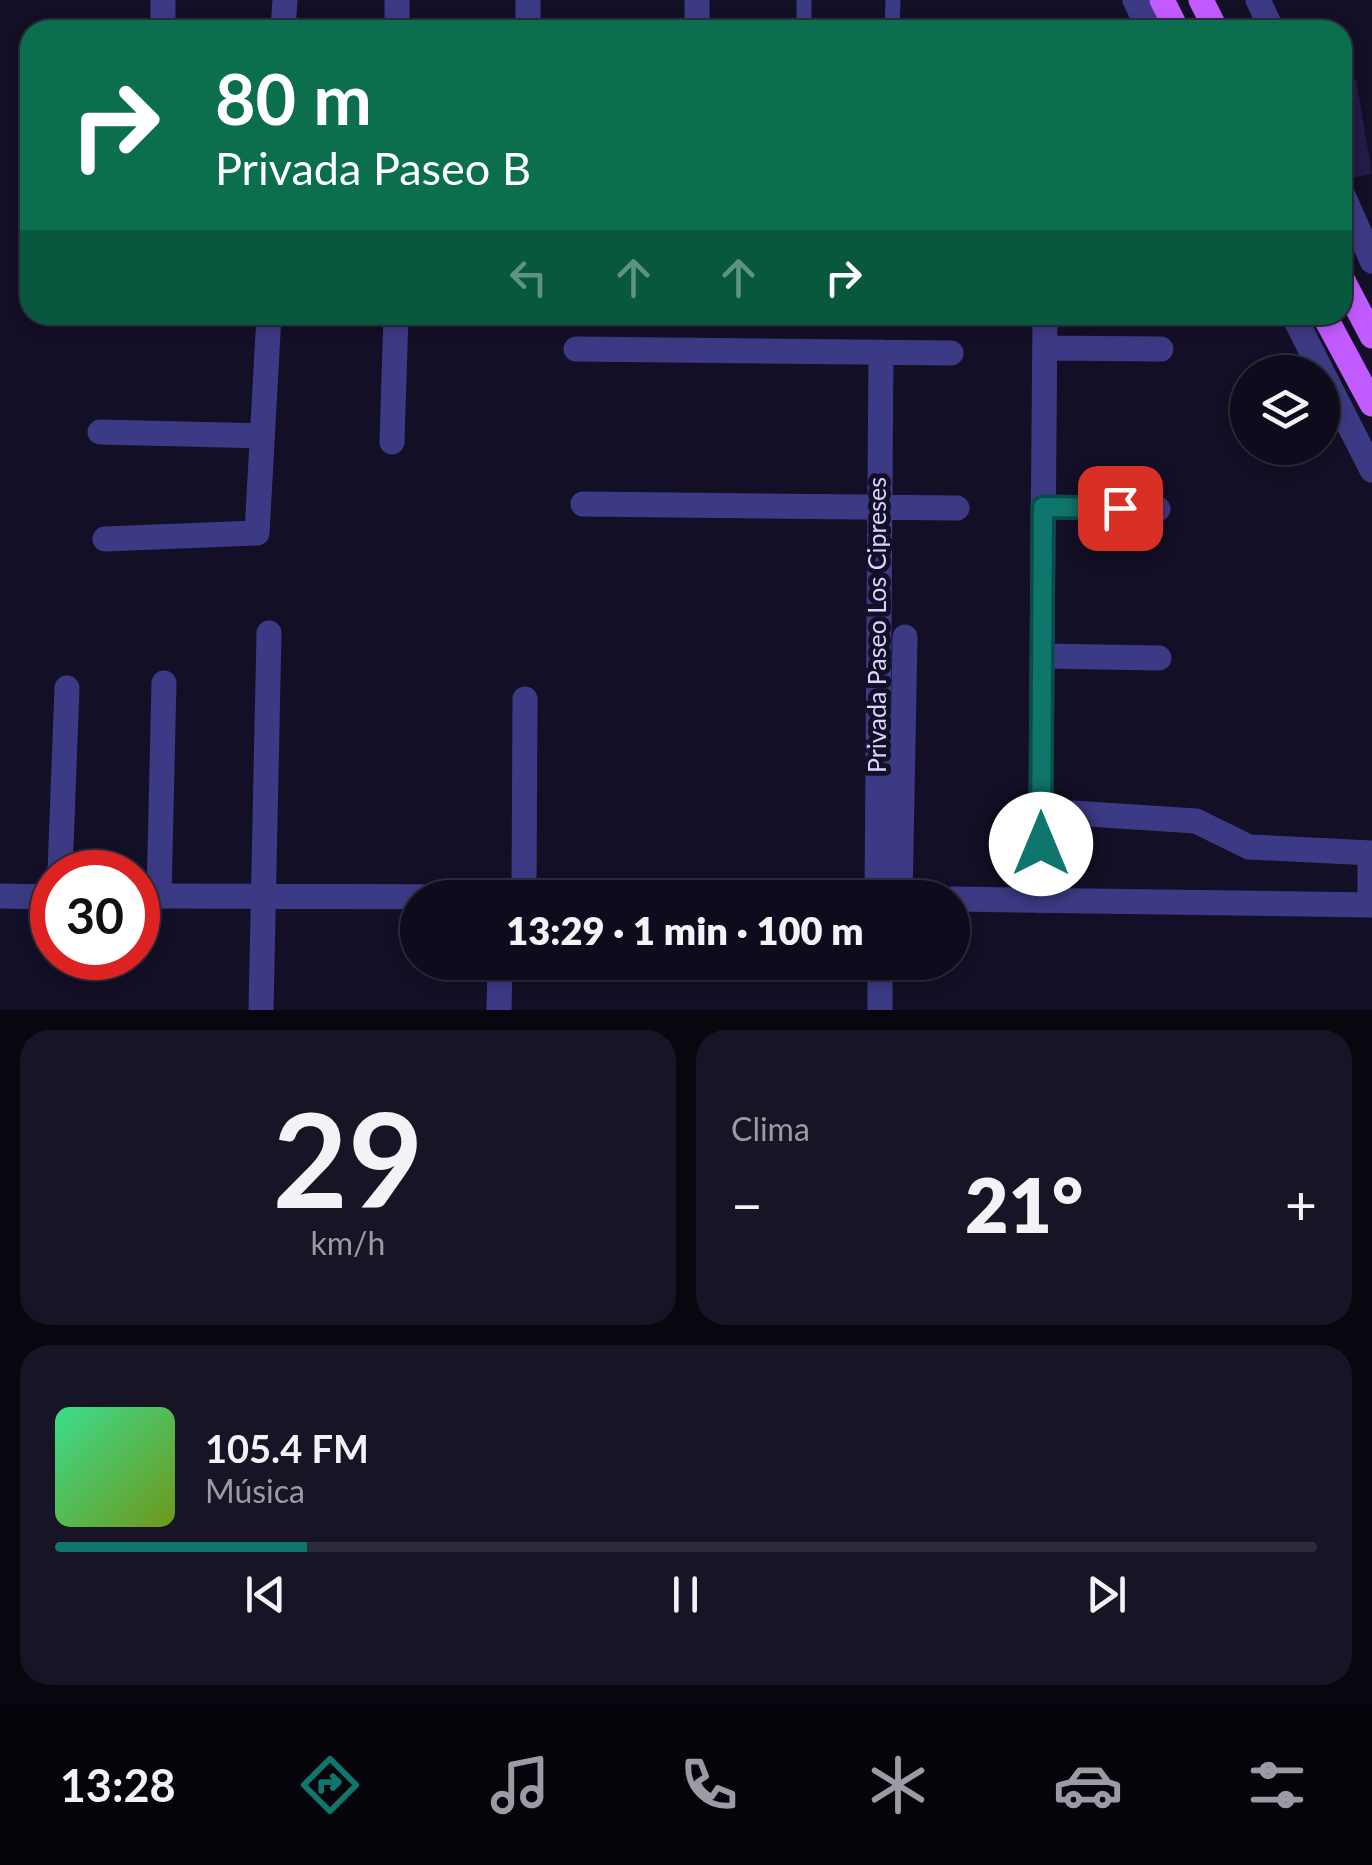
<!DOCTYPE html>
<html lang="es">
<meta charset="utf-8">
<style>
:root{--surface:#0e0b1c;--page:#171425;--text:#f1f3f6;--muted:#9b9ba3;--line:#2e2b3b;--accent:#0f766e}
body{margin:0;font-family:Lato,sans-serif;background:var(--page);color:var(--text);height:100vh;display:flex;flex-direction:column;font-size:38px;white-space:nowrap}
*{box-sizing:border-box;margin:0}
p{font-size:32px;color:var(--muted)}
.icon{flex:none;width:55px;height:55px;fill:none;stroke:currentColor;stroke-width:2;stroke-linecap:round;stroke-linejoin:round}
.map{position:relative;height:1010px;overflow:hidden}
.side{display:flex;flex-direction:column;gap:20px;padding:20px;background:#08060f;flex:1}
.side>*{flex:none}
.guide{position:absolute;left:20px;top:20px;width:1332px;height:305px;border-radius:30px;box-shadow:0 5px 15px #0003,0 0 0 2px var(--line);background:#0b6e4f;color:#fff;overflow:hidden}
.tools{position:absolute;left:1230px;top:355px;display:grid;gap:20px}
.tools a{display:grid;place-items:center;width:110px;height:110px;border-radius:50%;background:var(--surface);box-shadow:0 5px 15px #0003,0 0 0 2px var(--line);font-size:50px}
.speed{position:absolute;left:30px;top:850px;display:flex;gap:20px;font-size:50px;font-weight:700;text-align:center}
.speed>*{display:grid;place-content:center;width:130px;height:130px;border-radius:50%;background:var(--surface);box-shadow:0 5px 15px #0003,0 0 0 2px var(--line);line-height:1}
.speed .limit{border:15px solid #d22;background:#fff;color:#111}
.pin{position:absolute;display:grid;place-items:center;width:85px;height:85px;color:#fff;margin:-42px;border-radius:20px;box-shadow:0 5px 15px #0006}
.me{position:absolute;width:110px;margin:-55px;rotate:0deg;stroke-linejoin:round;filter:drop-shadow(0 0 8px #0008)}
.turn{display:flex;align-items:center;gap:35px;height:210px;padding:0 30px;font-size:45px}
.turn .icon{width:130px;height:130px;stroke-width:2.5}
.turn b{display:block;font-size:70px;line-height:85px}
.lanes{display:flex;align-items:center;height:95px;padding:0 30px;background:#0003;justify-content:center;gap:50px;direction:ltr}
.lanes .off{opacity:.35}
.big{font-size:75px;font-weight:800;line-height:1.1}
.side .tile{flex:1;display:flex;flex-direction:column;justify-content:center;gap:15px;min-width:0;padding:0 35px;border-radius:30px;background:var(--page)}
.side .dial{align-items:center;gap:0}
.dial b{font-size:130px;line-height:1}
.song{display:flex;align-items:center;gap:30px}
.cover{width:120px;height:120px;border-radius:15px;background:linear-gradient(135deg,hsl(150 70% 55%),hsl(80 70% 35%))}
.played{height:10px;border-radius:5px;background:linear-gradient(90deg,var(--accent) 20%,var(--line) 20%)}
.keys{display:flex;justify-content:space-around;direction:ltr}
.heat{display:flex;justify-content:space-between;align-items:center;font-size:55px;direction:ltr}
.side .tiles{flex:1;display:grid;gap:20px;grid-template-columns:1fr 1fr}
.tile:last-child{grid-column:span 2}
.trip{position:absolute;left:400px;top:880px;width:570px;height:100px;border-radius:50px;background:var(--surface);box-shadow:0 5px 15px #0003,0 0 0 2px var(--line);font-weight:800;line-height:100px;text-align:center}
.tabs{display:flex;height:160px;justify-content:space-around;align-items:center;background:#06040b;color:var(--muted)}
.tabs .icon{width:70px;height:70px}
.tabs .current{color:var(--accent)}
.tabs b{font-size:45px;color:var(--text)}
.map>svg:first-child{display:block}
.building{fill:#241b47}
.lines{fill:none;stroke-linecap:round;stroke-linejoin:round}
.service{stroke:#3d3a85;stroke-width:15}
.minor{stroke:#3d3a85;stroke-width:25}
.tertiary{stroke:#3d3a85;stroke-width:25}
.primary{stroke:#c25bff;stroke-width:25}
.route-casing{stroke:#0a4d48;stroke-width:25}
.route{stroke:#0f766e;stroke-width:18}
.labels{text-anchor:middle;stroke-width:10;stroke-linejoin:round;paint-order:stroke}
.street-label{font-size:25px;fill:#d9d4ff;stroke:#130f26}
</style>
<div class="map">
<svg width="1372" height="1010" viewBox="0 0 1372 1010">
<rect width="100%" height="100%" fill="#130f26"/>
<path class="building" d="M 1356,79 L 1372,174 L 1347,179 L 1342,82 Z"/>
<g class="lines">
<path class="service" d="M 804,0 L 804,30
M 892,30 L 893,0"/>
<path class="minor" d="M 397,0 L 397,30
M 528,0 L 528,30
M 163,28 L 163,0
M 283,30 L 285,0
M 697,30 L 697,0
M 1045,348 L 1161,349
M 576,349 L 951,353
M 100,432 L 262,436
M 392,442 L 396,315
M 583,504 L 957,508
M 1043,507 L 1158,509
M 105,539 L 257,533 L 269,315
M 1042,656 L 1159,658
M 1041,811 L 1196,821 L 1249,847 L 1372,853
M 1370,853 L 1370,905
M 60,872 L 67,688
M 524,895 L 525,699
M 0,896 L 52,897
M 138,896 L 889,898
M 159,896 L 164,683
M 877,898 L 881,352
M 900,898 L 905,637
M 952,899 L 1372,905
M 1040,901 L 1045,315
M 261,1010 L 269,633
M 499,1010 L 500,962
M 880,1010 L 880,962"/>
<path class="tertiary" d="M 1135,0 L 1149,30
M 1258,0 L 1272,30
M 1342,193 L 1372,261
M 1293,315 L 1372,470"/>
<path class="primary" d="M 1162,0 L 1177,30
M 1201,0 L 1216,30
M 1342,279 L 1372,336
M 1324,315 L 1372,404"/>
</g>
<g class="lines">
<defs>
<path id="route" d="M 1041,844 L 1043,507 L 1120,508"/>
</defs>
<use href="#route" class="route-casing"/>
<use href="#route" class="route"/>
</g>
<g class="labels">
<g class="street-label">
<text transform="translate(877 625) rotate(-90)" y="9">Privada Paseo Los Cipreses</text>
</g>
</g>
</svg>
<div class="tools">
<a><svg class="icon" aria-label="layers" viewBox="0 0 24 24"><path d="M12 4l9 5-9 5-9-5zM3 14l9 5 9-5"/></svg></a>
</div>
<div class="speed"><div class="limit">30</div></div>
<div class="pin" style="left:1120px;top:508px;background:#d93025"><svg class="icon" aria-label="arrive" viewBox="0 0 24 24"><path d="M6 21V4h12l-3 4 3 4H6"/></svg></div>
<svg class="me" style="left:1041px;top:844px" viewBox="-20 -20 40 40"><circle r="19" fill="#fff"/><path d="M0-13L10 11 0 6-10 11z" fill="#0f766e"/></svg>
<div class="trip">13:29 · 1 min · 100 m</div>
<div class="guide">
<div class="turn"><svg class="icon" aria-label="right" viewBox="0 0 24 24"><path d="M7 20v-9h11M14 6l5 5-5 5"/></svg><div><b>80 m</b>Privada Paseo B</div></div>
<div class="lanes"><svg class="icon off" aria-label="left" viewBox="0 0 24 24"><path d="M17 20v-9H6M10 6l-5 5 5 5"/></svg><svg class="icon off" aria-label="ahead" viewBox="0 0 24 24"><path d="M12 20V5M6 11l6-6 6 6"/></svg><svg class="icon off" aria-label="ahead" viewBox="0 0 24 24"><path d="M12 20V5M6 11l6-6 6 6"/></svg><svg class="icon" aria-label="right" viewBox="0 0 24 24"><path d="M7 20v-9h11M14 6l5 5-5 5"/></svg></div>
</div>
</div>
<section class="side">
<div class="tiles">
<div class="tile dial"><b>29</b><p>km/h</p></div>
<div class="tile"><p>Clima</p>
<div class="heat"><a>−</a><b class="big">21°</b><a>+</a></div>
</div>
<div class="tile">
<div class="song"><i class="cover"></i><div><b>105.4 FM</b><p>Música</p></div></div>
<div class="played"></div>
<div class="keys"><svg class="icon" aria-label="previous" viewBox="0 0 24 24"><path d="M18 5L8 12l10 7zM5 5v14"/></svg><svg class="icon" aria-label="pause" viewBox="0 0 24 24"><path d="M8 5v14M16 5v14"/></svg><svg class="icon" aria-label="next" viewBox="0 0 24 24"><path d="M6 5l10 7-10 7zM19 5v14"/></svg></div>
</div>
</div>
</section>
<nav class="tabs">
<b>13:28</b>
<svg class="icon current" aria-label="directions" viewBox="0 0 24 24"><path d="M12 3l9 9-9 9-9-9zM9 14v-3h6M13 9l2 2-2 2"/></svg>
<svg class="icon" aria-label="music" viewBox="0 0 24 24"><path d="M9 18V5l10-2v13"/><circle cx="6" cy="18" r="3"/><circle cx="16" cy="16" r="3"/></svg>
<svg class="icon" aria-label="phone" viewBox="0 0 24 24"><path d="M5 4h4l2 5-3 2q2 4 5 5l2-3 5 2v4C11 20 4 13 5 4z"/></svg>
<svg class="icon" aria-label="climate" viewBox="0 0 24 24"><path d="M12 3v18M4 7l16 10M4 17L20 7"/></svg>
<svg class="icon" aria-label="car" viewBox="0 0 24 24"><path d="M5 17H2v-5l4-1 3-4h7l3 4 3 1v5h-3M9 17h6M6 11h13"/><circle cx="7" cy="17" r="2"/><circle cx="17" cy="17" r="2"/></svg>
<svg class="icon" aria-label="filters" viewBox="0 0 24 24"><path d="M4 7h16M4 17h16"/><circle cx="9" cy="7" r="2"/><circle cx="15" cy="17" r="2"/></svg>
</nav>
